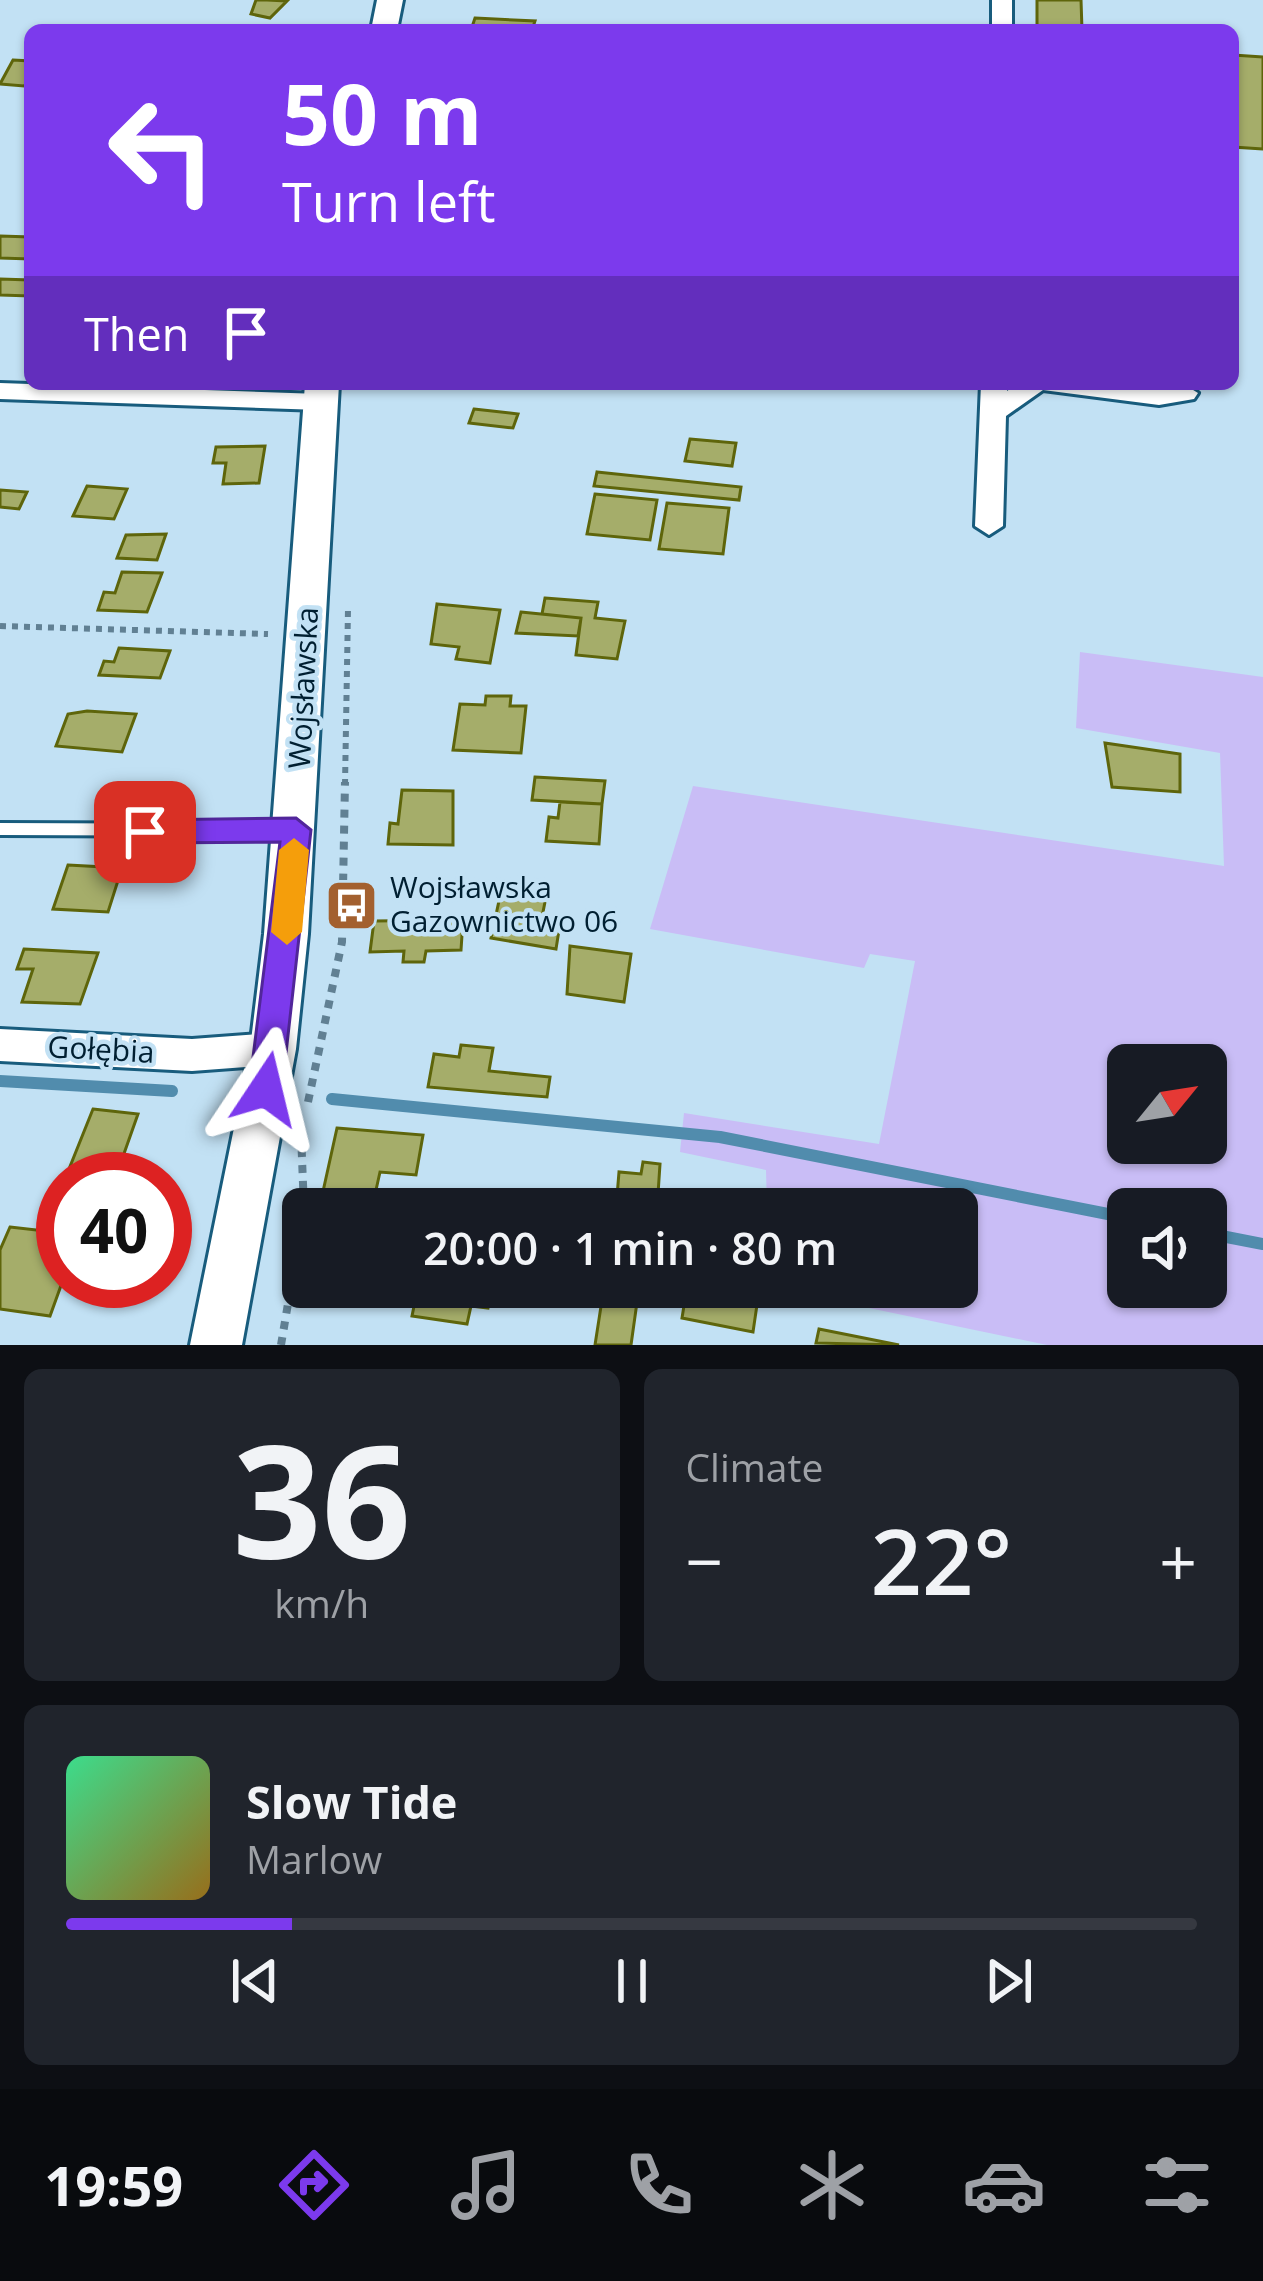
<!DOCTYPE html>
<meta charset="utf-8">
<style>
:root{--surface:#171b24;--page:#20242c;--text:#f1f3f6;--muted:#9ea1a6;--line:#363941;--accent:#7c3aed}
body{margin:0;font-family:"Open Sans",sans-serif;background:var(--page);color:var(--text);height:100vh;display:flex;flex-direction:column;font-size:45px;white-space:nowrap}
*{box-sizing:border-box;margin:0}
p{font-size:39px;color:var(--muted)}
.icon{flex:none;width:66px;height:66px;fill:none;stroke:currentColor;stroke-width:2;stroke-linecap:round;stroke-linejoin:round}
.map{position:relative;height:1345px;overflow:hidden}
.side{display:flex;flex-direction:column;gap:24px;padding:24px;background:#0d0f14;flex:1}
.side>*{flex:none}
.banner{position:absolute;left:24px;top:24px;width:1215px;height:366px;border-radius:18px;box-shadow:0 3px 9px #0004;background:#7c3aed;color:#fff;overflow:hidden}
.needle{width:78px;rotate:60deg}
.tools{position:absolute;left:1107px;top:1044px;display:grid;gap:24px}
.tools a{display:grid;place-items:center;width:120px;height:120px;border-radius:18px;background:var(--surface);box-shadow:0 3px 9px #0004;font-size:60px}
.speed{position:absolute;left:36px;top:1152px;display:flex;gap:24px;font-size:60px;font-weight:700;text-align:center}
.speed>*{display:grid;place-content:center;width:156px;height:156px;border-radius:50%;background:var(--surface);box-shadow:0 3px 9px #0004;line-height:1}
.speed .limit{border:18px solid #d22;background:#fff;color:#111}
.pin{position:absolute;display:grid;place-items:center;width:102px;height:102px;color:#fff;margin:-51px;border-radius:24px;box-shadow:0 6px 18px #0006}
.me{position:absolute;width:132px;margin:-66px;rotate:10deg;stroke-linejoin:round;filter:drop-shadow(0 0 9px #0008)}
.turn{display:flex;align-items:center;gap:42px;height:252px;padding:0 60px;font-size:54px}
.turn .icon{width:156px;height:156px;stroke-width:2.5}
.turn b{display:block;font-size:84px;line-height:102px}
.then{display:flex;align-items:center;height:114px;padding:0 60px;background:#0003;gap:24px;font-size:45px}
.big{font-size:90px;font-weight:600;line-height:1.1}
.side .card{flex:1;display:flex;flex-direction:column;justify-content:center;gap:18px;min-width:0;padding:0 42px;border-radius:18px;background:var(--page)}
.side .dial{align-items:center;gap:0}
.dial b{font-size:156px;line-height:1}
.song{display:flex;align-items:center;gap:36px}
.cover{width:144px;height:144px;border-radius:18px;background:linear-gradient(135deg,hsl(150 70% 55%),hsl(40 70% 35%))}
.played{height:12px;border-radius:6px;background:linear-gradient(90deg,var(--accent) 20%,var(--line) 20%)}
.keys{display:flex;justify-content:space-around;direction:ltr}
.heat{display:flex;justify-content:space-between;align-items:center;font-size:66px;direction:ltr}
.side .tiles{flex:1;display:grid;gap:24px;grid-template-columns:1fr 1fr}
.card:last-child{grid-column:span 2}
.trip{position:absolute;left:282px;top:1188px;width:696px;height:120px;border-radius:18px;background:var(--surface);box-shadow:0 3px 9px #0004;font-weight:600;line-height:120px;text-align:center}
.tabs{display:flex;height:192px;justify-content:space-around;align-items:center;background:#090b0e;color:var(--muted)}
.tabs .icon{width:84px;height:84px}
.tabs .on{color:var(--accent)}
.tabs b{font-size:54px;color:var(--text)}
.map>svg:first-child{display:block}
.green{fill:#c9bdf6;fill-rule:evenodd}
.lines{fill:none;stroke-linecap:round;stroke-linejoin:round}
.stream{stroke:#518cad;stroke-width:12}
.building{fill:#a5ad6a;stroke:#5e650b;stroke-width:3}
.service-casing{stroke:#185c7d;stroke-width:6}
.minor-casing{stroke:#185c7d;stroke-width:6}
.tertiary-casing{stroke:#185c7d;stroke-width:6}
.path-far1{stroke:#618093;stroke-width:6;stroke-dasharray:6 6;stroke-linecap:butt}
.path{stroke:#618093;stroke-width:8;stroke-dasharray:8 8;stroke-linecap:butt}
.service{fill:#fff;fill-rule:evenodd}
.minor{fill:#fff;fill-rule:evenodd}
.tertiary{fill:#fff;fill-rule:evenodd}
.route{fill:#7c3aed;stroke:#51269a;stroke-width:3}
.slow{fill:#f59e0b}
.labels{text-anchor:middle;stroke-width:9;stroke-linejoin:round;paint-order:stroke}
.street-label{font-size:30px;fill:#001f31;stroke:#c2e1f4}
.poi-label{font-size:30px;fill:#001f31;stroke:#c2e1f4;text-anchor:start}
</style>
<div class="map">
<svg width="1263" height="1345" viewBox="0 0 1263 1345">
<rect width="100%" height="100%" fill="#c2e1f4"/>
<path class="green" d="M 1080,652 L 1263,677 L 1263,1345 L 1047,1345 L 768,1287 L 957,1287 L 957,1209 L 767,1209 L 766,1170 L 680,1152 L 684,1113 L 879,1144 L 915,961 L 870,954 L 864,968 L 650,929 L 693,786 L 1224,866 L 1220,753 L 1076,728 ZM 1128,1065 L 1206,1065 L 1206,1143 L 1128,1143 ZM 1128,1209 L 1206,1209 L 1206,1287 L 1128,1287 Z"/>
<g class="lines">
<path class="stream" d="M 0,1081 L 172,1091
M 332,1099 L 720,1137 L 1128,1218
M 1206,1233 L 1263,1244"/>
</g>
<path class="building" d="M 256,0 L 267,0 L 287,1 L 270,18 L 251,14 Z
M 1037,0 L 1081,0 L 1082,30 L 1037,30 Z
M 475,18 L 535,21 L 532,30 L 471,30 Z
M 1233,55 L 1263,57 L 1263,149 L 1233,147 Z
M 13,60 L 30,61 L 30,80 L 24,86 L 0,84 Z
M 0,236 L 30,237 L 30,259 L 0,258 Z
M 0,279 L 30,280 L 30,296 L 0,295 Z
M 474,409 L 518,414 L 513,428 L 469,423 Z
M 690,439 L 736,443 L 732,466 L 685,461 Z
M 265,446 L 259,483 L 223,484 L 226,463 L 213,463 L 216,447 Z
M 597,472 L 741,487 L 739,500 L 594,486 Z
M 87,486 L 127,489 L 114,519 L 73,516 Z
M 0,490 L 27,492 L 19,509 L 0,507 Z
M 595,494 L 657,500 L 650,540 L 587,534 Z
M 667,503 L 729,508 L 723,554 L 659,549 Z
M 166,534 L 157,560 L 117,558 L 126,535 Z
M 122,572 L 162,573 L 147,612 L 98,610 L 104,592 L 115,593 Z
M 545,598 L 598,602 L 595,618 L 625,621 L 617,659 L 576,655 L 581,618 L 542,614 Z
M 437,604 L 500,610 L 490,663 L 456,659 L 459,647 L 431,644 Z
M 521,612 L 581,618 L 578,636 L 516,633 Z
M 119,648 L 170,651 L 160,678 L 99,675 L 104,661 L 114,662 Z
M 486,696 L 511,696 L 510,706 L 526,706 L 521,753 L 453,750 L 460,704 L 485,705 Z
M 87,711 L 136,714 L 122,752 L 56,746 L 68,714 Z
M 1105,743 L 1180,754 L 1180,792 L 1112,787 Z
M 535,777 L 605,781 L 602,804 L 532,800 Z
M 402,790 L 453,791 L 453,845 L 388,844 L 390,823 L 398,824 Z
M 560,802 L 602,804 L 599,844 L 546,841 L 549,817 L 558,818 Z
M 68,865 L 122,868 L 108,912 L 53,909 Z
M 502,887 L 547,892 L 541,922 L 560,924 L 556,949 L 491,938 Z
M 463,920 L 461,950 L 426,951 L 424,962 L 403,962 L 404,951 L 370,952 L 374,921 Z
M 570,946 L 631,954 L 624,1002 L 567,994 Z
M 24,949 L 98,953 L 80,1004 L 22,1002 L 33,969 L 17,969 Z
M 461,1045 L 493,1048 L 489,1071 L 550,1077 L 547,1097 L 428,1087 L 434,1054 L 459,1057 Z
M 93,1109 L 138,1114 L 115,1179 L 65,1179 Z
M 337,1128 L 423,1135 L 416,1175 L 380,1172 L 374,1199 L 322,1196 Z
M 643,1162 L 660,1164 L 657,1209 L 616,1209 L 619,1172 L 641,1174 Z
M 10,1227 L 63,1233 L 63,1280 L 50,1316 L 0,1309 L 0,1250 Z
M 418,1287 L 492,1287 L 488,1308 L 471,1306 L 467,1324 L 412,1316 Z
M 604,1287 L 639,1288 L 631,1345 L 595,1345 Z
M 687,1287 L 758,1298 L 753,1332 L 682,1318 Z
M 819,1329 L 899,1345 L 816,1343 Z"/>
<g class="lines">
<defs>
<path id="service" d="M 0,823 L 287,824 L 293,825 L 295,830 L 293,835 L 287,836 L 0,835 Z"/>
<path id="minor" d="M 992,0 L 1012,0 L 1012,30 L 992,30 Z
M 0,383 L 320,394 L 333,402 L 320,410 L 0,399 Z
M 981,384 L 1007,384 L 1007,391 L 1017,384 L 1159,389 L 1185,385 L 1198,393 L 1194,399 L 1159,405 L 1043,390 L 1006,416 L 1003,526 L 989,535 L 975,526 Z
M 0,1029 L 192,1039 L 273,1033 L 286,1038 L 291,1049 L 286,1060 L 273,1065 L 192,1071 L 0,1061 Z"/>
<path id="tertiary" d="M 377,0 L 403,0 L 397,30 L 371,30 Z
M 305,384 L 339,384 L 308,934 L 296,1049 L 242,1345 L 190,1345 L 250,1049 L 264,934 Z"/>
</defs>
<use href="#service" class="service-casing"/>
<use href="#minor" class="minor-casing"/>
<use href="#tertiary" class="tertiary-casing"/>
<path class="path-far1" d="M 0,626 L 268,634
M 345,785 L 348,609"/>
<path class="path" d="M 308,1102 L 342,942 L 345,782
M 301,1133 L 304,1209
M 281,1345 L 303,1215"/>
<use href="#service" class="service"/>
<use href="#minor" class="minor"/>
<use href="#tertiary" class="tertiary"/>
</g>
<path class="route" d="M 296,818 L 311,830 L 282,1089 L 277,1100 L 266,1104 L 254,1100 L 249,1089 L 280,842 L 145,843 L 130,832 L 145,820 Z"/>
<path class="slow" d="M 294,838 L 309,850 L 302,932 L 287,945 L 271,932 L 279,850 Z"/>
<defs>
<symbol id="bus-square" viewBox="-11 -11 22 22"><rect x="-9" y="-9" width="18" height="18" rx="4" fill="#a3602f" stroke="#c2e1f4"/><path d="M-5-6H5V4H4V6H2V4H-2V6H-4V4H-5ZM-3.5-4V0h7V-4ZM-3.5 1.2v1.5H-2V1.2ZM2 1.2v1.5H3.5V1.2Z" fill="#fff"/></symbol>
</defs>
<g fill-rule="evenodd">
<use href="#bus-square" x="322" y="876" width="59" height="59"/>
</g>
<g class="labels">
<g class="street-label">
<text transform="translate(304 688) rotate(-87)" y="10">Wojsławska</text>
<text transform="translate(101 1050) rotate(3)" y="10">Gołębia</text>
</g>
<g class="poi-label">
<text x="390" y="898">Wojsławska<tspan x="390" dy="34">Gazownictwo 06</tspan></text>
</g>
</g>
</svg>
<div class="tools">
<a><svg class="needle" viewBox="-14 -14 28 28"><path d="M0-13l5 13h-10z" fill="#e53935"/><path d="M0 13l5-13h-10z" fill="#9ea1a6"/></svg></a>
<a><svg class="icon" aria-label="sound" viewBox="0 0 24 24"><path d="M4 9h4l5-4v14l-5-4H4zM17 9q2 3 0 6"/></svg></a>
</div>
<div class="speed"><div class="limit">40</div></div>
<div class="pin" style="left:145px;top:832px;background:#d93025"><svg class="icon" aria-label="arrive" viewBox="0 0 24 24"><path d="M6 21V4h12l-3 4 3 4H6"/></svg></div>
<svg class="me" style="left:266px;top:1089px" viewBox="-20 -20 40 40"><path d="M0-17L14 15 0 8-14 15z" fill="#7c3aed" stroke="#fff" stroke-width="4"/></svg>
<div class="trip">20:00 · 1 min · 80 m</div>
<div class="banner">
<div class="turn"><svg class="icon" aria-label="left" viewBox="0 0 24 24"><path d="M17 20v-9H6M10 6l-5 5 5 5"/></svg><div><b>50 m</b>Turn left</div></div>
<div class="then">Then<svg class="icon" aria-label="arrive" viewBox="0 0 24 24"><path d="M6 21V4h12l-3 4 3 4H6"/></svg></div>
</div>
</div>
<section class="side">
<div class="tiles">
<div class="card dial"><b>36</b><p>km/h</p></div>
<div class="card"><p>Climate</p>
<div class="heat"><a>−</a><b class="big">22°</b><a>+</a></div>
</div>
<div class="card">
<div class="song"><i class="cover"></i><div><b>Slow Tide</b><p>Marlow</p></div></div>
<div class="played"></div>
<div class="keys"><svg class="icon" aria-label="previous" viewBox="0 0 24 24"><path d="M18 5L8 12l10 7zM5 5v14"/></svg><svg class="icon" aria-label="pause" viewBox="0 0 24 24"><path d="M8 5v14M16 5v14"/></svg><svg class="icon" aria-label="next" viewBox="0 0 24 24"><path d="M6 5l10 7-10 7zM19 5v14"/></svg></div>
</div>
</div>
</section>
<nav class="tabs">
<b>19:59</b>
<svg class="icon on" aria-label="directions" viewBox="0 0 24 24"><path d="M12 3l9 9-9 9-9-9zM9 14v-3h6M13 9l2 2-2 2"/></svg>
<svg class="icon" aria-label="music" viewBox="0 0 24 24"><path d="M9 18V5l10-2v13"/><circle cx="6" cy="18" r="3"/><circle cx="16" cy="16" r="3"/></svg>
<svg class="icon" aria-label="phone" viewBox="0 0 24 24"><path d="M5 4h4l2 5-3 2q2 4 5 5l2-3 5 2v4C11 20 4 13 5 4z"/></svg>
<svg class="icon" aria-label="climate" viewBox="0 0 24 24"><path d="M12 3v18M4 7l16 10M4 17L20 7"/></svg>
<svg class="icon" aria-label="car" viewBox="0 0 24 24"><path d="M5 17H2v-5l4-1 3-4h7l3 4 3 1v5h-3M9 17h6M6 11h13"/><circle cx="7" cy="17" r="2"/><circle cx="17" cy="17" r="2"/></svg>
<svg class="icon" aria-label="filters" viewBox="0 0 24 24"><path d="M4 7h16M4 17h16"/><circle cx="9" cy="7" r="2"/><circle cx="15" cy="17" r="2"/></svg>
</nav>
